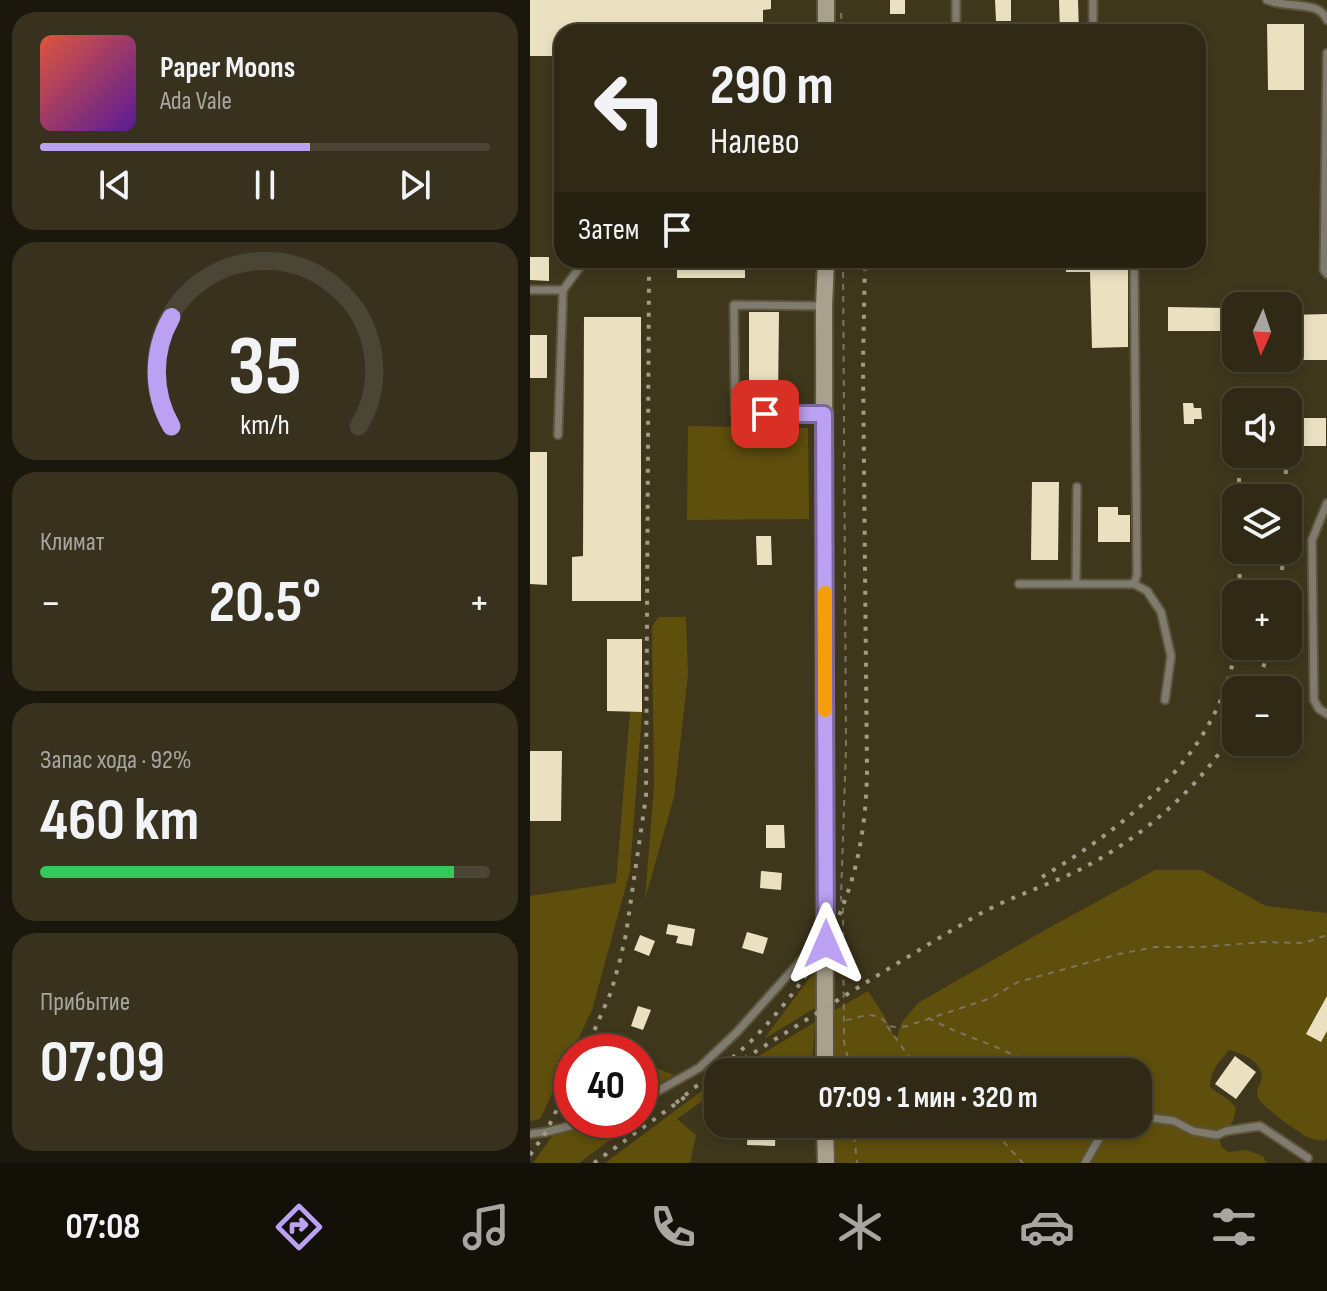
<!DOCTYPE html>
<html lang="ru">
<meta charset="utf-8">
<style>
:root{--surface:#2f2915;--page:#37311e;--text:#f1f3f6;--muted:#a7a6a0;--line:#4a4534;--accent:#bca0f2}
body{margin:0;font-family:"Sofia Sans Condensed",sans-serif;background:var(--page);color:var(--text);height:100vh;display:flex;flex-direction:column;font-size:30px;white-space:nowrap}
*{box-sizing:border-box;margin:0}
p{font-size:26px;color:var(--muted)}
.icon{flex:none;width:44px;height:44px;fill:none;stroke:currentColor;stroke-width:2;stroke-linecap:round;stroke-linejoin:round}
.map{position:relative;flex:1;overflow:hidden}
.details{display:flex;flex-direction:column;gap:12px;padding:12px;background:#1a170c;width:530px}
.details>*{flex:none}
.guide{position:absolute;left:24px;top:24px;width:652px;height:244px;border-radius:24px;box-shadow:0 4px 12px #0003,0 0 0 2px var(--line);background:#2f2915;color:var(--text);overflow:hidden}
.needle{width:52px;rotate:183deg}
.buttons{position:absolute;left:692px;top:292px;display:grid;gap:16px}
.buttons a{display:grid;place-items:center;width:80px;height:80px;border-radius:16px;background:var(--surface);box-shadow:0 4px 12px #0003,0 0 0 2px var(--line);font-size:40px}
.speed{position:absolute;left:24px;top:1034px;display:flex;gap:16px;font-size:40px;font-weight:700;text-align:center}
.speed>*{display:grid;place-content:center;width:104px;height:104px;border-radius:50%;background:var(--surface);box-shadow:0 4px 12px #0003,0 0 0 2px var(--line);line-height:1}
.speed .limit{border:12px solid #d22;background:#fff;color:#111}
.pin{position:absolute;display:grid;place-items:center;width:68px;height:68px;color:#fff;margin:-34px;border-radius:16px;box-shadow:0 4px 12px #0006}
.me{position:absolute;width:88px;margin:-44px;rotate:0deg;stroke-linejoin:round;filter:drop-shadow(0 0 6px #0008)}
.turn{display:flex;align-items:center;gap:28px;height:168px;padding:0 24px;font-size:36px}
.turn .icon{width:104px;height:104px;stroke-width:2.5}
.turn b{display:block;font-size:56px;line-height:68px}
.then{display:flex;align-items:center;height:76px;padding:0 24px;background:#0003;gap:16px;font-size:30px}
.big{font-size:60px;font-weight:700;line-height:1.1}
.details .card{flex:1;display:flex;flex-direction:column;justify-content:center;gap:12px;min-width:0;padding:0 28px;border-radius:24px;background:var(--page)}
.details .dial{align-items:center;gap:0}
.dial svg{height:208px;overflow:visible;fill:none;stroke:var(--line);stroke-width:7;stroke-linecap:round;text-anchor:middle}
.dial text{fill:var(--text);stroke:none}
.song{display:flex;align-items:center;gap:24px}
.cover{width:96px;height:96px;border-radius:12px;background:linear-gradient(135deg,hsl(10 70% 55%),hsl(270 70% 35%))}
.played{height:8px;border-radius:4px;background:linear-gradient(90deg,var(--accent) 60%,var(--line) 60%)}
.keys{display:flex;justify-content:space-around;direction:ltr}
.heat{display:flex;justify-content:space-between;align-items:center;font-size:44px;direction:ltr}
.charge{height:12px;border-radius:6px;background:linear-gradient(90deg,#34c759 92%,var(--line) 0)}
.trip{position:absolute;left:174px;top:1058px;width:448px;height:80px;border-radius:24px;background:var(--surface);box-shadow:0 4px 12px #0003,0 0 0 2px var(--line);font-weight:700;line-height:80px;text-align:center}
.tabs{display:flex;height:128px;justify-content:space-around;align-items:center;background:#131008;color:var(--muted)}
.tabs .icon{width:56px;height:56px}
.tabs .active{color:var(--accent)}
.tabs b{font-size:36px;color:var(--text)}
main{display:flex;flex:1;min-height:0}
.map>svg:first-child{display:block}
.green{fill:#5f4f0d}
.building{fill:#ebe1c1}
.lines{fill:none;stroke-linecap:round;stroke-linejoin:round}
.lane-casing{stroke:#5c543b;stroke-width:11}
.secondary-casing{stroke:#5c543b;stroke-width:20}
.path{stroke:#7c755e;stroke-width:2;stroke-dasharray:6 6;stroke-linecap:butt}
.lane{stroke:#7f7b6e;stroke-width:7}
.secondary{stroke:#a7a18d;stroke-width:16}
.rail{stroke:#a19b87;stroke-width:4;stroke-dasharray:4 8;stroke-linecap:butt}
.route-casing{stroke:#7a689d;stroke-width:20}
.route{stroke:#bca0f2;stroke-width:14}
.slow{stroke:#f59e0b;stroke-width:14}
</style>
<main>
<section class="details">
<div class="card">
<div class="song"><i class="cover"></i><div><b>Paper Moons</b><p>Ada Vale</p></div></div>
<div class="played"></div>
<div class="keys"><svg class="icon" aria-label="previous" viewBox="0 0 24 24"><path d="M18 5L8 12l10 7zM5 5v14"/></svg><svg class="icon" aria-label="pause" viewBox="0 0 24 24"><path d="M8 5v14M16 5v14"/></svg><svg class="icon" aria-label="next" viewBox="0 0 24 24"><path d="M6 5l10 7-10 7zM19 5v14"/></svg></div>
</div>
<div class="card dial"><svg viewBox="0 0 100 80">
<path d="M14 69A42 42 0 1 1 86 69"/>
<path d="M14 69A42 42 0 0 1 14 27" stroke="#bca0f2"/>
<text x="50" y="56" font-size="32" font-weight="700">35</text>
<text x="50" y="72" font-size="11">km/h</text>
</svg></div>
<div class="card"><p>Климат</p>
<div class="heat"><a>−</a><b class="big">20.5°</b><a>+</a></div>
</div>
<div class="card"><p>Запас хода · 92%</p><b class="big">460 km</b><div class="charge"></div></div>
<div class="card"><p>Прибытие</p><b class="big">07:09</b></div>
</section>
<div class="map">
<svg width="797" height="1163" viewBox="0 0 797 1163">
<rect width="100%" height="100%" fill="#3f371c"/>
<path class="green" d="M 158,426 L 278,428 L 279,519 L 157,520 Z
M 129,617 L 156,617 L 158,675 L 144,797 L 115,899 L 124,787 L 122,626 Z
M 100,712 L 112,712 L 100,871 L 62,1010 L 10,1119 L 0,1121 L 0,896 L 86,883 Z
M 625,870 L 671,870 L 736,906 L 797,913 L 797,1138 L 794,1141 C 790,1140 786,1140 782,1139 C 773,1136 731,1106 728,1098 C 725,1091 729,1087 731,1081 C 736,1063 713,1054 699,1050 C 689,1062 680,1071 680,1087 C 689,1095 700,1098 706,1108 L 703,1121 L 690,1140 L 691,1146 L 698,1152 L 716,1150 L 733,1156 L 737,1163 L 304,1163 L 304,1124 L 608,1124 L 608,1072 L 303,1072 L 302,1012 L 338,991 L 355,1017 L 366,1040 L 372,1022 L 388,1003 L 515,930 Z
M 287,968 L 285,1008 L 234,1039 Z
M 285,1022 L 282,1065 L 227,1066 L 213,1072 L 202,1072 Z
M 110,1062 L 144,1075 L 110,1094 Z
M 188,1081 L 188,1090 L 147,1119 L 166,1135 L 160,1163 L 75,1163 L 169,1093 Z
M 81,1120 L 108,1120 L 49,1163 L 3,1163 L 23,1135 L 66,1125 Z"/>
<path class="building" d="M 0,0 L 241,0 L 241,9 L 233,10 L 233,32 L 32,32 L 32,56 L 0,56 Z
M 360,0 L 375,0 L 375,14 L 360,14 Z
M 465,0 L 481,0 L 481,21 L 466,21 Z
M 529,0 L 548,0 L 549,32 L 530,32 Z
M 737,24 L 774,24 L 774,90 L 738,90 Z
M 0,257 L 19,257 L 19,281 L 0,280 Z
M 147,260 L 215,260 L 215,278 L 147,278 Z
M 536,260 L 598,260 L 598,347 L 562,348 L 560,272 L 536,272 Z
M 638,307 L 696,308 L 696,316 L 706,316 L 706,338 L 696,338 L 696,331 L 638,331 Z
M 219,312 L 249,312 L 248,403 L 219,402 Z
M 797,314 L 797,360 L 758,360 L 758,315 Z
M 54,317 L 111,317 L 111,601 L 42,601 L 42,557 L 53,556 Z
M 0,335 L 17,335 L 17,378 L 0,378 Z
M 653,403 L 663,403 L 664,408 L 671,408 L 672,419 L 664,419 L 664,424 L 654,424 Z
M 691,408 L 706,408 L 706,424 L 692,424 Z
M 758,418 L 796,418 L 796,446 L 758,446 Z
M 0,452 L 17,452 L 17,585 L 0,584 Z
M 502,482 L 529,482 L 528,560 L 501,560 Z
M 568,507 L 588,507 L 588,515 L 600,515 L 600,542 L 568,542 Z
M 226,536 L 241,536 L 242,565 L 227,565 Z
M 77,639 L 112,639 L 112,712 L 77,711 Z
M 0,751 L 32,751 L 31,821 L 0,821 Z
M 236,825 L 254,825 L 255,848 L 236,848 Z
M 231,871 L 252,873 L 251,890 L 230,888 Z
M 138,924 L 165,929 L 162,946 L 146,943 L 148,936 L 136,934 Z
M 217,932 L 238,938 L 233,954 L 212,948 Z
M 110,935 L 125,941 L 119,956 L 104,950 Z
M 797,996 L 797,1031 L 791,1042 L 776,1034 Z
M 108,1006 L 121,1010 L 113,1030 L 101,1026 Z
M 705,1056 L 726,1072 L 706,1099 L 685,1084 Z
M 218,1124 L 246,1124 L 245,1146 L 217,1145 Z"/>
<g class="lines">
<defs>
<path id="lane" d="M 426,0 L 426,32
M 563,0 L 563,32
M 737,0 C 760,9 789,0 797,20
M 797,53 L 794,270 L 797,274
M 0,290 L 33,290
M 293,414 L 205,414 L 204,305 L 294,306
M 28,435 L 33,290 L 55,260
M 797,503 L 782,540 L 784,700 L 789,709 L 797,714
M 489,584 L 604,584 L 607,575 L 604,260
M 546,584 L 547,487
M 604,584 L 617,591 L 631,612 L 641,656 L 635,700
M 110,1101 L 169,1068 L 207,1032 L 292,937
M 608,1116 L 644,1121 L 663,1131 L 687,1135 L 696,1131 L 730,1126 L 778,1158
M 0,1134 L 16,1132 L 64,1120
M 555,1163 L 571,1135 L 580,1124"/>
<path id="secondary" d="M 296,0 L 296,32
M 295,1072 L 294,306 L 296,260
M 295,1124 L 296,1163"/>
</defs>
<use href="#lane" class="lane-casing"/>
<use href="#secondary" class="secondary-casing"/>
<path class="path" d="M 311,13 L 312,32
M 313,260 L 316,748 L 311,897 L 313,909 L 314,1042 L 321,1072
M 398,1018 L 423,1030 L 466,1047 L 520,1072
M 316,1020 C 325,1019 337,1013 345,1016 C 362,1021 351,1030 377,1026 L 461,998 L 488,982 L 589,954 L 625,947 L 672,947 L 732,942 L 774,943 L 797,935
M 357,1026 L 385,1065 L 394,1072
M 323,1124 L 327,1163
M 457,1124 L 493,1163"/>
<use href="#lane" class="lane"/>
<use href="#secondary" class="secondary"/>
<path class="rail" d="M 709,454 L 709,498
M 755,498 L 756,467
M 709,550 L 710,594
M 751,594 L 753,550
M 726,690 L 740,646
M 512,877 C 580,836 655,780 688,706 C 697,687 702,666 707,646
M 55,1052 L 81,992 L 90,960 L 96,934 L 116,796 L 119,271
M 214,1059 C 290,1011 368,962 446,916 C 479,897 517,886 551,869 C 613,837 670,788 706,728
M 146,1103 C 172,1080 202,1061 226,1036 C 301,957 335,882 337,773 L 333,363 L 335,260
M 0,1155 L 16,1132 L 42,1078
M 64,1163 L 155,1097"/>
</g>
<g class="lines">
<defs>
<path id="route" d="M 235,414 L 294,414 L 296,944"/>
</defs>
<use href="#route" class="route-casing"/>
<use href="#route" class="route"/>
<path class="slow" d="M 295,593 L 295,710"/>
</g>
</svg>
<div class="buttons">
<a><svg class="needle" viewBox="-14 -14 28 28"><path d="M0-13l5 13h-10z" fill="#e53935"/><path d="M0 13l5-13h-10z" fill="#a7a6a0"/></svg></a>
<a><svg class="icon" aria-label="sound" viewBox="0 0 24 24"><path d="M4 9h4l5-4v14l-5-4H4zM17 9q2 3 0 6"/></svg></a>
<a><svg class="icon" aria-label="layers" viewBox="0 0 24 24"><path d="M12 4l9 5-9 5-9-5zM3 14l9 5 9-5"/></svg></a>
<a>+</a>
<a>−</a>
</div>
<div class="speed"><div class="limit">40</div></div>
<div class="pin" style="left:235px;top:414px;background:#d93025"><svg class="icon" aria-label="arrive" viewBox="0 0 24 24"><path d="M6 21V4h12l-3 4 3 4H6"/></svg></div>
<svg class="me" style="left:296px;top:944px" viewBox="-20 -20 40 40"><path d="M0-17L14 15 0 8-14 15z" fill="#bca0f2" stroke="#fff" stroke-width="4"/></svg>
<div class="trip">07:09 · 1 мин · 320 m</div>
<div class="guide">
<div class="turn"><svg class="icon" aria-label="left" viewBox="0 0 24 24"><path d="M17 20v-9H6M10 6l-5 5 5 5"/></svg><div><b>290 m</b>Налево</div></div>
<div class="then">Затем<svg class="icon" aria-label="arrive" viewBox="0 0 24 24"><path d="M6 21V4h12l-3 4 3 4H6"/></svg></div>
</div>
</div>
</main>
<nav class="tabs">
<b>07:08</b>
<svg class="icon active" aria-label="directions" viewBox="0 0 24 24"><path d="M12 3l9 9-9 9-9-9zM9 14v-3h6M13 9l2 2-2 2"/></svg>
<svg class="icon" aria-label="music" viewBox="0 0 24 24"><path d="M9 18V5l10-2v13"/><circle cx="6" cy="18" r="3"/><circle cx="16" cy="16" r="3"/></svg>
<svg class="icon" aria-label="phone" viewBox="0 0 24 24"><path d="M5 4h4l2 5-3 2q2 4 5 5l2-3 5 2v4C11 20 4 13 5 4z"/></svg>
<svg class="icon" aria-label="climate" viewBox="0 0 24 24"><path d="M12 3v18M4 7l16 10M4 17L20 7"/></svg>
<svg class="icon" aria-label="car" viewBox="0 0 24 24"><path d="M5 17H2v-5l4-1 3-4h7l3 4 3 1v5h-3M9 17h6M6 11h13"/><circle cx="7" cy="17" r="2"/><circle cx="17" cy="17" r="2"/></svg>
<svg class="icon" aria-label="filters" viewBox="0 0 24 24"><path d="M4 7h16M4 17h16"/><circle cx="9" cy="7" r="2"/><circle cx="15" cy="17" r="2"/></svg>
</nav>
